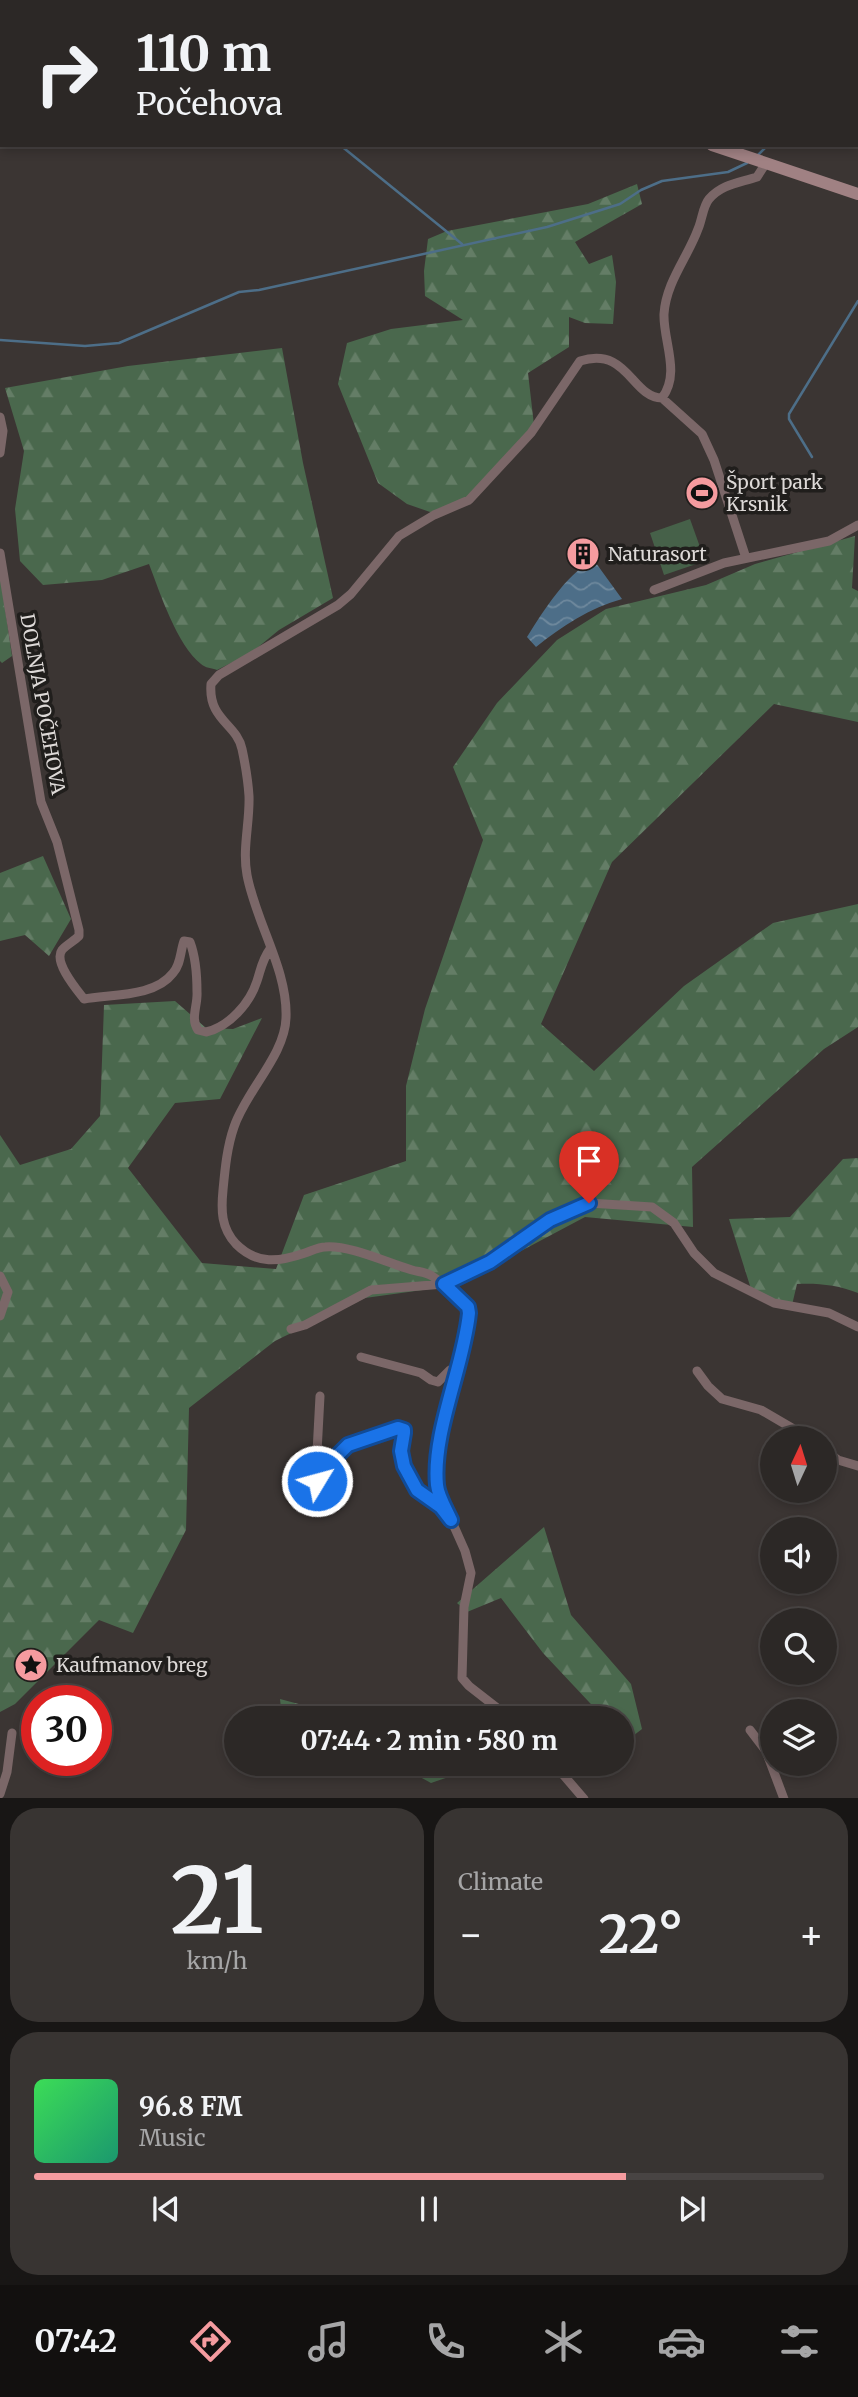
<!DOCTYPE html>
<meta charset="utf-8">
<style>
:root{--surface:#2c2826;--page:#383432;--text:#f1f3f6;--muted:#a6a6a7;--line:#484443;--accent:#f59b9f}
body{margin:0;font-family:Merriweather,serif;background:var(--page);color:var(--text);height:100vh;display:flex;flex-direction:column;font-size:26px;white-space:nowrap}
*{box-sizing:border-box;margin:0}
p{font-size:23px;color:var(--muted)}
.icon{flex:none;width:38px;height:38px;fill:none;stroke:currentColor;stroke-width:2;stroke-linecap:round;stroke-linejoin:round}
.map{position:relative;height:1798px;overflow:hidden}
.drawer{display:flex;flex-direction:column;gap:10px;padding:10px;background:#181615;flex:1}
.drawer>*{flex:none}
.hud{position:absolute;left:0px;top:0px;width:859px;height:147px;box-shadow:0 4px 10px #0003,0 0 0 2px var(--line);background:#2c2826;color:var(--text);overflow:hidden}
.needle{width:46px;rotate:4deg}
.buttons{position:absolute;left:760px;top:1426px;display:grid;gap:14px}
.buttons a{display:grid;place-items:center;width:77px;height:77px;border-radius:50%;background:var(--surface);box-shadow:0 4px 10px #0003,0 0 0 2px var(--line);font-size:35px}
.speed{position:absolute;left:21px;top:1685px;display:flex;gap:14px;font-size:35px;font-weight:700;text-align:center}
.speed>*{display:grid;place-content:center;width:91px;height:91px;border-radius:50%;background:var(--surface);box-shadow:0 4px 10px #0003,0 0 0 2px var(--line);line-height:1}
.speed .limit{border:10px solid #d22;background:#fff;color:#111}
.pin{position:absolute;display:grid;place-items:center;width:60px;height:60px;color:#fff;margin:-72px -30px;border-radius:50% 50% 50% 0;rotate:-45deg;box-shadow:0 0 7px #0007}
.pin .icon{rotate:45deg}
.me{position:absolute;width:77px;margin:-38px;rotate:53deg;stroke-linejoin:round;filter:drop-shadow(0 0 5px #0008)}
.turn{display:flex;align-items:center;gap:24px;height:147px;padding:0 21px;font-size:32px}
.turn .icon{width:91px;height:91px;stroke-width:2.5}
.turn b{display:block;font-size:49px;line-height:60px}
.big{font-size:52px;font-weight:700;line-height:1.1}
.drawer .tile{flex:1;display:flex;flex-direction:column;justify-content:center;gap:10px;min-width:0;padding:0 24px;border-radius:28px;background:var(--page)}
.drawer .dial{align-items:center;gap:0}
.dial b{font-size:91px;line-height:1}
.song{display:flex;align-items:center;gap:21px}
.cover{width:84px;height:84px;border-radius:10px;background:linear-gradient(135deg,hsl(130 70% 55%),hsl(160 70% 35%))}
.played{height:7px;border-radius:4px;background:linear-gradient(90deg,var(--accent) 75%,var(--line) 75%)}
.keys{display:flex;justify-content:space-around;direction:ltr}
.heat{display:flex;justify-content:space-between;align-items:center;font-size:38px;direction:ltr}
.drawer .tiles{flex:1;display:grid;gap:10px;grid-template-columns:1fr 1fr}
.tile:last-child{grid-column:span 2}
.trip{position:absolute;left:224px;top:1706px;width:410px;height:70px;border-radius:35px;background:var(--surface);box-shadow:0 4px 10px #0003,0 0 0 2px var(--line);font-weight:700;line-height:70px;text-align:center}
.tab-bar{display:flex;height:112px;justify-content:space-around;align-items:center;background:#12100f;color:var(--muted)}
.tab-bar .icon{width:49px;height:49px}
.tab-bar .selected{color:var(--accent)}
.tab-bar b{font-size:32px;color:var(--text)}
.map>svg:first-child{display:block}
.grass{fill:#466149}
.forest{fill:url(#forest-firs)}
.water{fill:url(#water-waves)}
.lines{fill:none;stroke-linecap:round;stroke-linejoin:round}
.stream{stroke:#4d6e88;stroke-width:2.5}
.street{stroke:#7b6768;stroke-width:9}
.secondary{stroke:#a08183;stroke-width:12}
.route-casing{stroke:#114b97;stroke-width:18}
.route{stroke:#1a73e8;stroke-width:12}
.labels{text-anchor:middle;stroke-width:7;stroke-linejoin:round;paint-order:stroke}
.poi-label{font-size:19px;fill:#ddd9d7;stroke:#201e1c;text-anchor:start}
.street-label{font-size:19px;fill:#ddd9d7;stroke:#201e1c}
</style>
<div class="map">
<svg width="858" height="1799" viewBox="0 0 858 1799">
<defs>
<pattern id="forest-firs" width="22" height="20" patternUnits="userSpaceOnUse" patternTransform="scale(1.75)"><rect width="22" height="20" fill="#4a684d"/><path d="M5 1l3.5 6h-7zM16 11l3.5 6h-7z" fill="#647d66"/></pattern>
<pattern id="water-waves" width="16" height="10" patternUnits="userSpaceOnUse" patternTransform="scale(1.75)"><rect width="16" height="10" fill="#4d6e88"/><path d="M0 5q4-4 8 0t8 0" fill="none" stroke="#6f899d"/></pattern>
</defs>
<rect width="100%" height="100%" fill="#3b3533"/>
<path class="grass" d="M 690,519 L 705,561 L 664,575 L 650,533 Z"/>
<path class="forest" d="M 637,184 L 642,204 L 575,242 L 589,264 L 612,255 L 616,282 L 613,324 L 585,323 L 569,317 L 569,347 L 528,373 L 534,425 L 467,498 L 433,513 L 407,504 L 378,483 L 338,384 L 347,343 L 391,329 L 463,320 L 425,296 L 424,271 L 428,239 L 447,231 L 588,204 Z
M 282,348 L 303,463 L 333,598 L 279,630 L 251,653 L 217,670 C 212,668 205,668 201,664 C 177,645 160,593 149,564 L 102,580 L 43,585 L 20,561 L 15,509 L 24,451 L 5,388 L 128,366 Z
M 855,536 L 852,588 L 858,591 L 858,722 L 774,704 L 612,862 L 541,1024 L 594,1071 L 684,986 L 773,923 L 858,904 L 858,1027 L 824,1049 L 692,1167 L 693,1227 L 585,1217 L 521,1251 L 430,1289 L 365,1298 L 283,1337 L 275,1341 L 189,1408 L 186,1530 L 133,1633 L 99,1620 L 15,1704 L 0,1712 L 0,1135 L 20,1165 L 71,1149 L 100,1116 L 104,1005 L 175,1001 L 206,1028 L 233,1029 L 262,1018 L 220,1099 L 175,1103 L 128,1168 L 202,1263 L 276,1269 L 304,1195 L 406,1161 L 406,1086 L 425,1009 L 483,840 L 453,767 L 497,703 L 557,640 L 606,609 L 706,585 L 755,564 Z
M 0,574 L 12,656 L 2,663 L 0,661 Z
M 43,856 L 71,919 L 49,956 L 25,935 L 0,941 L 0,873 Z
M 858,1158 L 858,1293 C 838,1285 818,1283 797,1284 L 792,1305 L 771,1299 L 751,1289 L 729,1219 L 790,1217 L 843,1159 Z
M 544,1527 L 571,1615 L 631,1684 L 642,1729 L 625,1742 L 621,1738 L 621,1718 L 604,1718 L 543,1653 L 501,1598 L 467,1612 L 457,1603 Z
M 280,1699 L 351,1718 L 282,1718 Z
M 350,1764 L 464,1764 L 469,1770 L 431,1783 L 411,1772 L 379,1775 L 357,1773 Z"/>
<path class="water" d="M 593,559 L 622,599 C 590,608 562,626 536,647 L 527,637 C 546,607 564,578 593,559 Z"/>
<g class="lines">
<path class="stream" d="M 157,0 L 160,2
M 533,0 L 534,2
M 830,2 L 831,0
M 858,120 L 858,121
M 340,145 L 462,244
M 758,155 L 768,145
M 0,340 L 85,346 L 119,343 L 239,292 L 259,290 L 547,227 L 620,204 L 641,190 L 662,181 L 728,172 L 747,163
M 812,457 L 789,419 L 789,414 L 858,301"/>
<path class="street" d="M 264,0 L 267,2
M 442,2 L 444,0
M 662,398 C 681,373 663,341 664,314 C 666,282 688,257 698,229 C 702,220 703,206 709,199 C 722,184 739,183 757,177 L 766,163
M 0,417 L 3,431 L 0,453
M 0,553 L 41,802 L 57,842 L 79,930 L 79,936 C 74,941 66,945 62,950 C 53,962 77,990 84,999 C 112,994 155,997 173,973 C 181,964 180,952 184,941 L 190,942 C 196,958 197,975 197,992 C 198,1005 190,1019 198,1030 L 206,1032 C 229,1027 250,1003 257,981 C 261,969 262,960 270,949
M 654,590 L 724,563 L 829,541 L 858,525
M 0,1276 L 8,1292 L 0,1316
M 291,1329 L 305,1325 L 371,1290 L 444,1284 L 490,1262 L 550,1220 L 589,1203 L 652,1207 L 674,1223 L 694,1253 L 714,1273 L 774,1303 L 829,1313 L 858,1327
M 361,1357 L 421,1373 L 431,1380 L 438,1382 L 450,1370 L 456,1367
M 697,1371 L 708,1386 L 722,1399 L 761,1410 L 809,1438
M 320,1396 L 316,1471 L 317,1481 L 325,1491 L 337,1456 L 348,1445 L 399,1428 L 404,1430 L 404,1433 C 401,1453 403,1476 418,1491 C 426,1499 438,1502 445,1512
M 824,1450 L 838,1460 L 858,1466
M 510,1718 L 469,1686 L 462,1678 L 464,1607 L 471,1573 L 465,1551 L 437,1488 L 437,1472 L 456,1367 L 466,1335 L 468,1307 C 457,1297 445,1284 432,1276 C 426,1272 419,1272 412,1270 C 387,1263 351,1245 325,1247 C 319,1247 311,1251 305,1253 C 279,1262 257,1265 236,1244 C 221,1228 221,1210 223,1190 C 225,1169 227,1147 234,1127 C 246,1091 285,1055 286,1018 C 288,970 256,923 247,875 C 242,849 250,822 249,796 C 248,781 245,763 242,749 C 237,724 208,720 211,684 L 219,675 L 338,605 L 351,594 L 399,536 L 434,515 L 469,500 L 531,433 L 580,361 C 628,346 631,397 662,398 L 702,434 L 714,460 L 746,558
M 750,1730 L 766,1751 L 784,1799
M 554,1764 L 584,1799
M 0,1794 L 7,1772 L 12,1733"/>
<path class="secondary" d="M 491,0 L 492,2
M 712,145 L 858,194"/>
</g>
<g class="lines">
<defs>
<path id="route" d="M 317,1481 L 325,1491 L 337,1456 L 348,1445 L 398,1428 L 404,1430 L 404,1433 L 401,1451 L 404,1466 L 417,1490 L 441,1507 L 451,1520 C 446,1509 438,1496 437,1485 C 432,1432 464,1366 469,1313 L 468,1307 L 444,1284 L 490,1262 L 550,1220 L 589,1203"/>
</defs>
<use href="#route" class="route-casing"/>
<use href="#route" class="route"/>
</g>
<defs>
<symbol id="stadium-disc" viewBox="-11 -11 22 22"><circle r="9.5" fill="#f59b9f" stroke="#201e1c"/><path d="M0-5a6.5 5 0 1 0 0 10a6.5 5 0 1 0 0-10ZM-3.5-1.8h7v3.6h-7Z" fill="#111"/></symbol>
<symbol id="building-disc" viewBox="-11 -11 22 22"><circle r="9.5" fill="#f59b9f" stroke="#201e1c"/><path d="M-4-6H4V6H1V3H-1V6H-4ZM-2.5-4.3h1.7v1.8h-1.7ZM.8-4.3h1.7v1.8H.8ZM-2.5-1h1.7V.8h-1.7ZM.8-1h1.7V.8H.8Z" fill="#111"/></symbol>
<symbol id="sight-disc" viewBox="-11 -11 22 22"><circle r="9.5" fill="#f59b9f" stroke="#201e1c"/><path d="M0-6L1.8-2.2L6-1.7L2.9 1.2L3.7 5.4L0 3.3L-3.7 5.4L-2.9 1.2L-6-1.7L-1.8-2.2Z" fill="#111"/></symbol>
</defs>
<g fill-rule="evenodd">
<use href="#stadium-disc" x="683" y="474" width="38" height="38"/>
<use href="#building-disc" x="564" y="535" width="38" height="38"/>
<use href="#sight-disc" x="12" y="1646" width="38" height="38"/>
</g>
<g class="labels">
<g class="poi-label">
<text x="726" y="489">Šport park<tspan x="726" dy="22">Krsnik</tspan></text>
<text x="608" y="561">Naturasort</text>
<text x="56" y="1672">Kaufmanov breg</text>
</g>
<g class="street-label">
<text transform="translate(43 704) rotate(80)" y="7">DOLNJA POČEHOVA</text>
</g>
</g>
</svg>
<div class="buttons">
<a><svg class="needle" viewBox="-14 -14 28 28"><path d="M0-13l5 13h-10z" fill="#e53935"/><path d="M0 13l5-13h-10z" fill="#a6a6a7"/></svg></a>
<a><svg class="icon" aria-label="sound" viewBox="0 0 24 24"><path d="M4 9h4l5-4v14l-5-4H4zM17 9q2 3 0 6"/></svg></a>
<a><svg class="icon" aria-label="search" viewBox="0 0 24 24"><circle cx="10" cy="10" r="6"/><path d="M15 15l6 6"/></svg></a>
<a><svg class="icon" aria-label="layers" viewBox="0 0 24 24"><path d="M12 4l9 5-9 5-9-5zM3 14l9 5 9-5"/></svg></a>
</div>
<div class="speed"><div class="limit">30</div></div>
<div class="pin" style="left:589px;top:1203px;background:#d93025"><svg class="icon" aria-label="arrive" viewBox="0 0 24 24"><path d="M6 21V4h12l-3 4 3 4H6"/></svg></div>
<svg class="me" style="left:317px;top:1481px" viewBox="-20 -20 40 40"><circle r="17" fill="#1a73e8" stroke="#fff" stroke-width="3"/><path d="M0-11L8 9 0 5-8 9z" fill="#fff"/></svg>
<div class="trip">07:44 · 2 min · 580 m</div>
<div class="hud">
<div class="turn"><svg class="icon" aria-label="right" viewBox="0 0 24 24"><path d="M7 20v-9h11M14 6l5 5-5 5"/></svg><div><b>110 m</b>Počehova</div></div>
</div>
</div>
<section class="drawer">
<div class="tiles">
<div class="tile dial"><b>21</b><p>km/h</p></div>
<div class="tile"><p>Climate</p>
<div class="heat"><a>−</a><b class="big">22°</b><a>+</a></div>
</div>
<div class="tile">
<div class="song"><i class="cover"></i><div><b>96.8 FM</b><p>Music</p></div></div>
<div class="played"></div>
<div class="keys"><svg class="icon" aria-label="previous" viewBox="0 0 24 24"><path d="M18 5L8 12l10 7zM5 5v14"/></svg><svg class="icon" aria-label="pause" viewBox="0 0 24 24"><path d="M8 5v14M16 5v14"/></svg><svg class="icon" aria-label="next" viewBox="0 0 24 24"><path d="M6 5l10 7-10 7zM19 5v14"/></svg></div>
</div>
</div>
</section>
<nav class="tab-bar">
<b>07:42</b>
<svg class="icon selected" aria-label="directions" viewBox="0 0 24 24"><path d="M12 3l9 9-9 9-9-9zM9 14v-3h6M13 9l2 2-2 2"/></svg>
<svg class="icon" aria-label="music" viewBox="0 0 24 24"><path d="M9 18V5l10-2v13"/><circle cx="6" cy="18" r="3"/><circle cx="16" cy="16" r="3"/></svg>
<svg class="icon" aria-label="phone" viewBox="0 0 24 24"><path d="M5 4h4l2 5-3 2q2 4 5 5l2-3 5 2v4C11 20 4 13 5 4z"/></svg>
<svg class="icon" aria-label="climate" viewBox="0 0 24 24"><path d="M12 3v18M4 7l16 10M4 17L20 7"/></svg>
<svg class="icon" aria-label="car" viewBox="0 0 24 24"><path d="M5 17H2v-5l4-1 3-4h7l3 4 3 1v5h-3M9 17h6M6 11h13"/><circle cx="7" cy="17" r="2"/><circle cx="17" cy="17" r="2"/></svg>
<svg class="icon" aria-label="filters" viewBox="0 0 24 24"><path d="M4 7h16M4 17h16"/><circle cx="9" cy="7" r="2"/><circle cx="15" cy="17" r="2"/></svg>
</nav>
